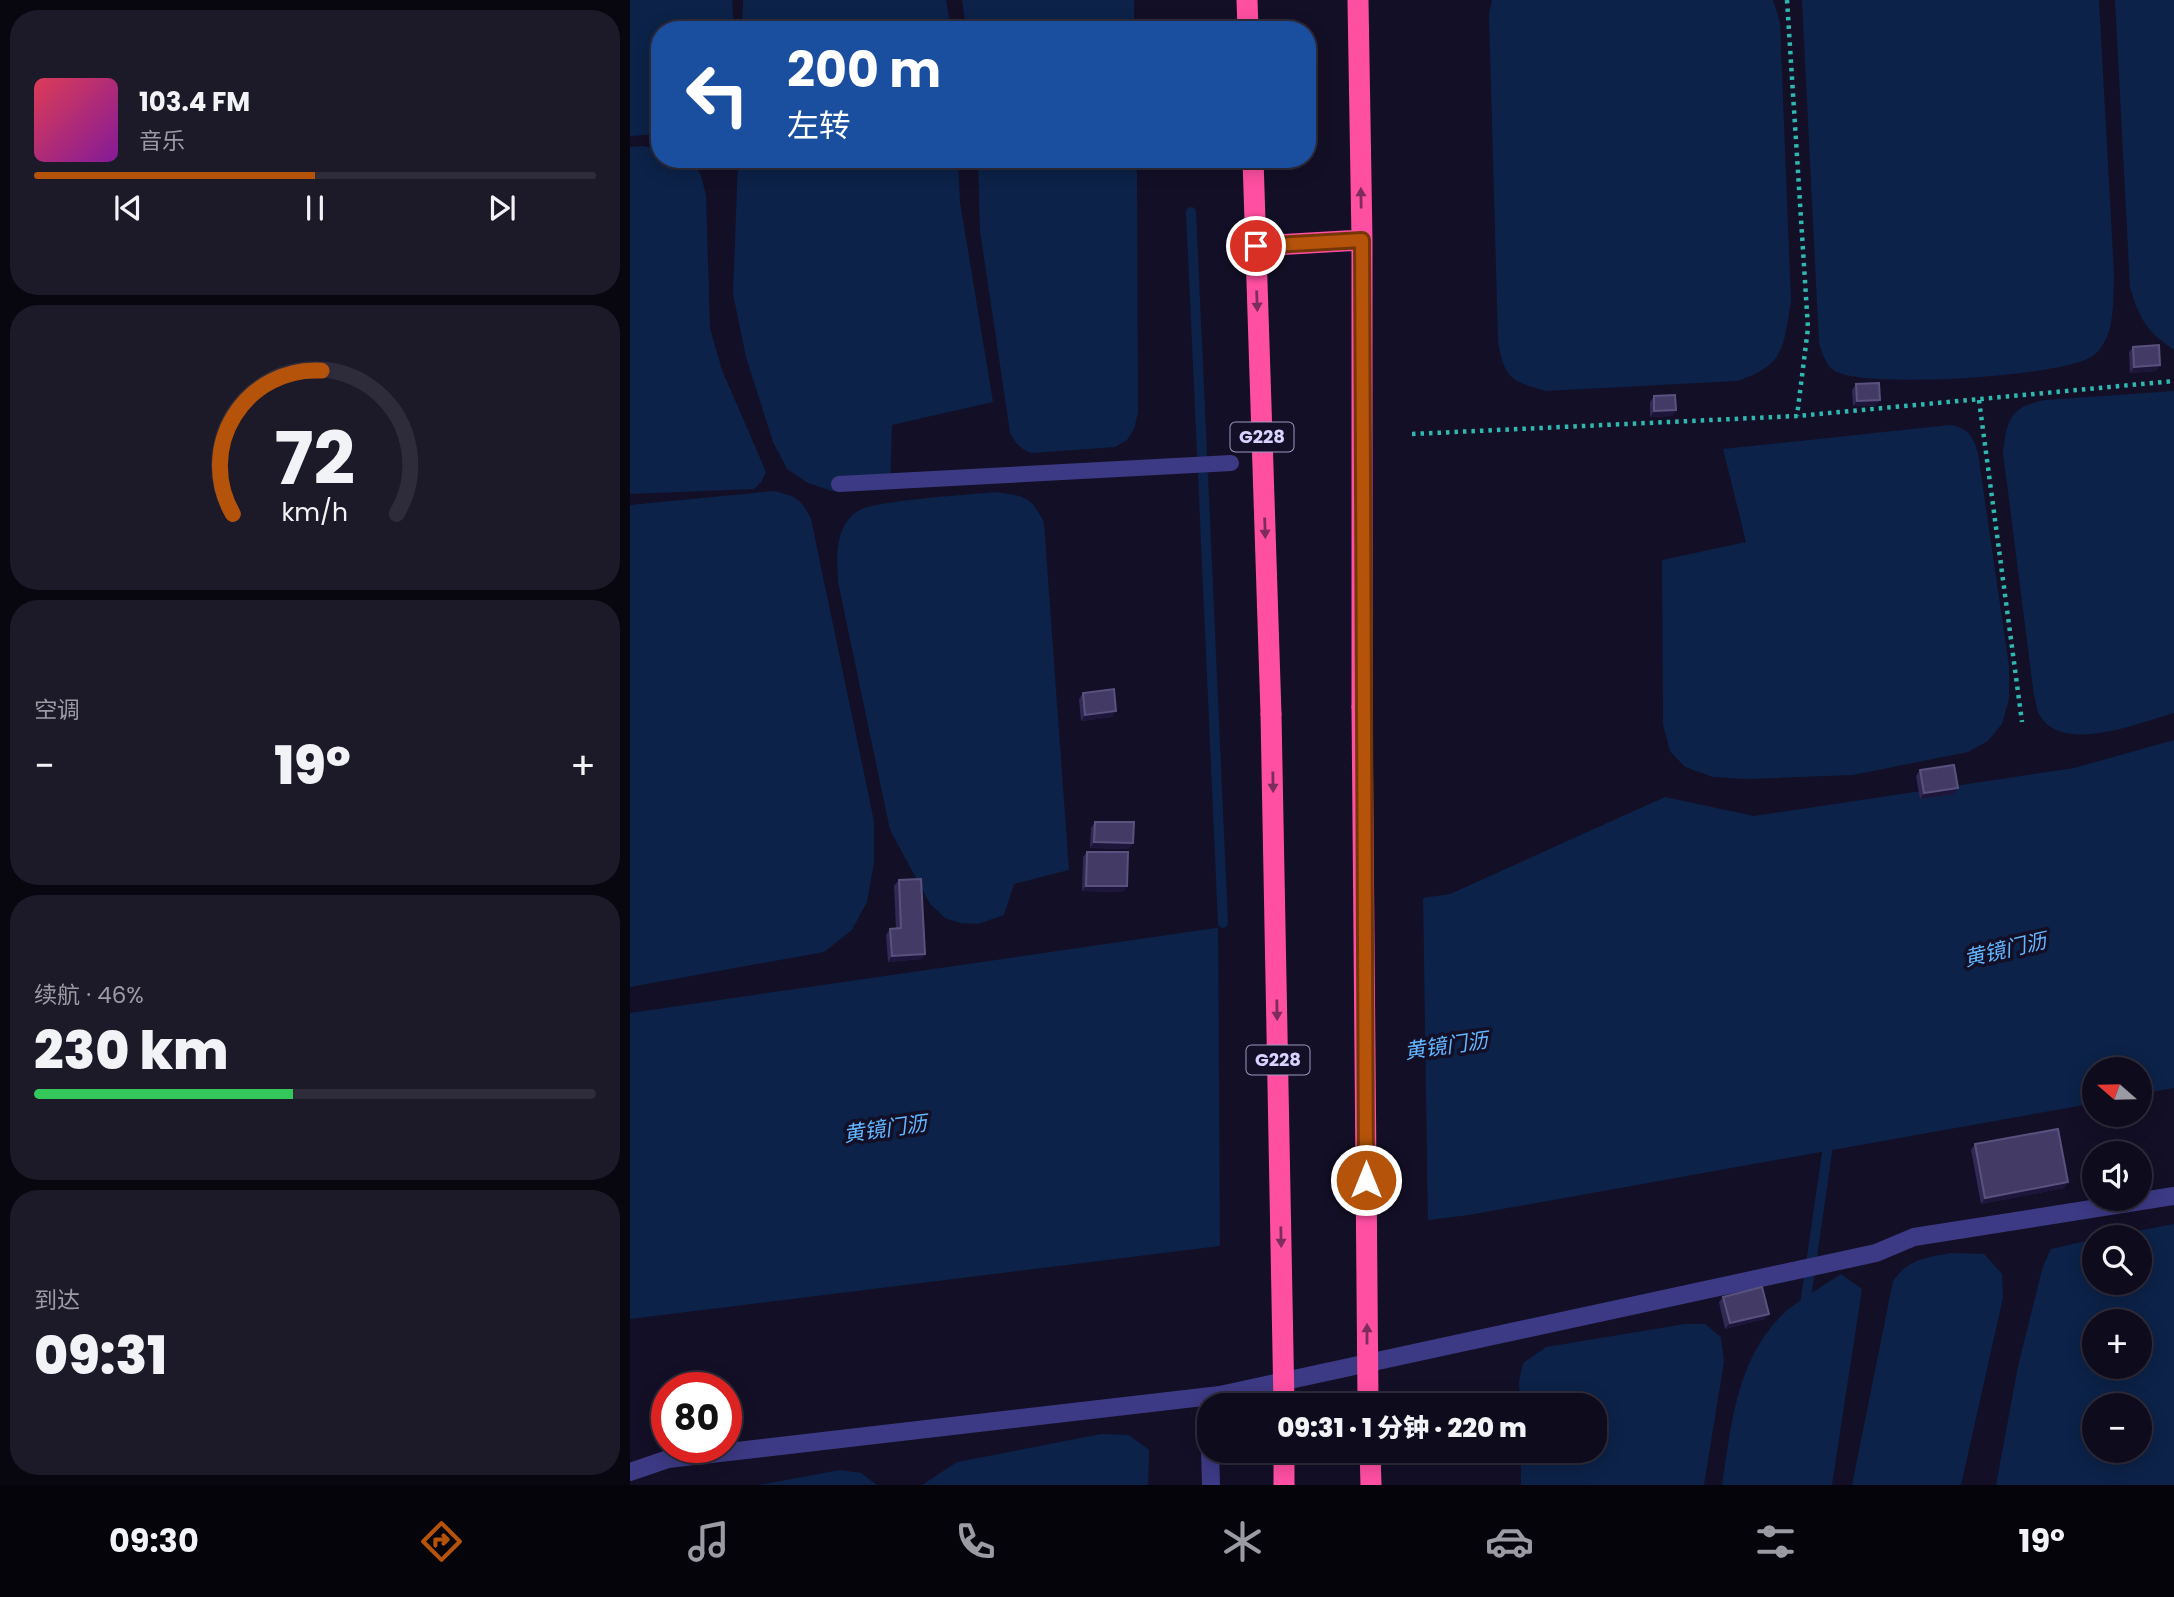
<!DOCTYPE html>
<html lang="zh">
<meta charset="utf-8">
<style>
:root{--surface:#0e0b1c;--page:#1c1929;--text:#f1f3f6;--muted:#9b9ba3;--line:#2e2b3b;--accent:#b45309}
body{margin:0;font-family:Poppins,"Noto Sans SC",sans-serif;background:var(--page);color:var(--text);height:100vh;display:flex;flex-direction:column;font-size:26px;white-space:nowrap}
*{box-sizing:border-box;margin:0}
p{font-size:23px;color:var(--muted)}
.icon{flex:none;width:38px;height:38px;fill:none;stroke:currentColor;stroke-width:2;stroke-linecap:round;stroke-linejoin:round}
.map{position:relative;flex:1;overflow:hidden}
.sheet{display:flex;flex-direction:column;gap:10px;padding:10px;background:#08060f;width:630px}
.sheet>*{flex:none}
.banner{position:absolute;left:21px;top:21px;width:665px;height:147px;border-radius:28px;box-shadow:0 4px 18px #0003,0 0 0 2px var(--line);background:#1a4fa0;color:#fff;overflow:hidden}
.needle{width:46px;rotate:290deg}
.buttons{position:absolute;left:1452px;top:1057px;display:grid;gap:14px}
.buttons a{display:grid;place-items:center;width:70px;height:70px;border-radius:50%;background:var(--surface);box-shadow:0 4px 18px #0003,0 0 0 2px var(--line);font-size:35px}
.speed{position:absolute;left:21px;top:1372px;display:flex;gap:14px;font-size:35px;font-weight:700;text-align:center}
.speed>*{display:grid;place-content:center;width:91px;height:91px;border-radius:50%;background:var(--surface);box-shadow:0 4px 18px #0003,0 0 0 2px var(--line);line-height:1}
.speed .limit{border:10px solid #d22;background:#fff;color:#111}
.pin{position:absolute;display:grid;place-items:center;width:60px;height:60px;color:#fff;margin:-30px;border:4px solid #fff;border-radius:50%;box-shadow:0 2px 7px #0007}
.me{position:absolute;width:77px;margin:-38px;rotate:0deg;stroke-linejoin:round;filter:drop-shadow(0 0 5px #0008)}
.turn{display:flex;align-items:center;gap:24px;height:147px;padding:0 21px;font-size:32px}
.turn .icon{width:91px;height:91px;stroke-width:2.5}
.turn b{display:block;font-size:49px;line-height:60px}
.big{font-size:52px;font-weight:800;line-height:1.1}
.sheet .widget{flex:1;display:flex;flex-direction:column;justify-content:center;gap:10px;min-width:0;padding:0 24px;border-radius:28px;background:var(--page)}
.sheet .dial{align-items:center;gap:0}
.dial svg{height:182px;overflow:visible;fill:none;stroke:var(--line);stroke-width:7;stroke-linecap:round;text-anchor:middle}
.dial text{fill:var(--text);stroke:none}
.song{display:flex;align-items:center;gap:21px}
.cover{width:84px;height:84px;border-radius:10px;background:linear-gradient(135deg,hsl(350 70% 55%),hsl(290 70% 35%))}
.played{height:7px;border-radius:4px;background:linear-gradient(90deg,var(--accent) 50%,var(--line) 50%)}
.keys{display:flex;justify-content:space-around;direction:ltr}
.heat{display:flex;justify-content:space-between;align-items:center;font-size:38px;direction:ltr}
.charge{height:10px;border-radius:5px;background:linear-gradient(90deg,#34c759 46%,var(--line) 0)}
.trip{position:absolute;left:567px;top:1393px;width:410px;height:70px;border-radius:28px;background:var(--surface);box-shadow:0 4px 18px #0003,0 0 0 2px var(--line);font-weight:800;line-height:70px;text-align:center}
.dock{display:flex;height:112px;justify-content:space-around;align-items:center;background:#06040b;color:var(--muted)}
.dock .icon{width:49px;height:49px}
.dock .active{color:var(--accent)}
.dock b{font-size:32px;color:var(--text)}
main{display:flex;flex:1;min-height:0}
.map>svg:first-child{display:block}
.water{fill:#0c2248;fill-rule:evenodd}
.pier{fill:#130f26}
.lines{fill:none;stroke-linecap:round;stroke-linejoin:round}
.stream{stroke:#0c2248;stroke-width:10}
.path{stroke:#2fb8b0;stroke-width:4.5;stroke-dasharray:3.5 5;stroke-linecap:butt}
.lane{stroke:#3d3a85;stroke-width:16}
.street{stroke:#3d3a85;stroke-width:18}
.highway{stroke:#ff4fa3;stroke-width:21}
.highway-bridge{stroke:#ff4fa3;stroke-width:21}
.wall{fill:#312854}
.shaded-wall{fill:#1d163a}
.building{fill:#433a66;stroke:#5a527e;stroke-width:2}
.oneway{fill:#7d2c5e}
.route-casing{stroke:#753606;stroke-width:18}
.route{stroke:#b45309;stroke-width:12}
.labels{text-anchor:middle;stroke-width:7;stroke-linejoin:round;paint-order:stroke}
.shield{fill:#130f26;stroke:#9e99be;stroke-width:2}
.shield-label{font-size:18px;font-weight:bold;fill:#d9d4ff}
.water-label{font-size:21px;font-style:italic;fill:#62b6ff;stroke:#130f26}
</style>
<main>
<section class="sheet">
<div class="widget">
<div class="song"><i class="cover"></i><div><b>103.4 FM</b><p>音乐</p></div></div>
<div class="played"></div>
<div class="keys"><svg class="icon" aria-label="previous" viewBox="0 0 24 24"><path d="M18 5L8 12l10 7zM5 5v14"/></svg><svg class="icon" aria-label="pause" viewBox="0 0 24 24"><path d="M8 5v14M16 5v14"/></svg><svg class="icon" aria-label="next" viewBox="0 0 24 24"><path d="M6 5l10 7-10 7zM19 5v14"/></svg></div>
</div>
<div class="widget dial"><svg viewBox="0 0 100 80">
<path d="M14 69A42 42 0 1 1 86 69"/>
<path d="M14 69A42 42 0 0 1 53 6" stroke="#b45309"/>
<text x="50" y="56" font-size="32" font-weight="700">72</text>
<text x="50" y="72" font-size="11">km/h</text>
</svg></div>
<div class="widget"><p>空调</p>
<div class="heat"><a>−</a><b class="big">19°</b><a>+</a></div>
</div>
<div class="widget"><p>续航 · 46%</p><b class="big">230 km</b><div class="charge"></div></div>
<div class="widget"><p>到达</p><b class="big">09:31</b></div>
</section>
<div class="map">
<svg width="1544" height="1485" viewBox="0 0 1544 1485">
<rect width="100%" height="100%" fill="#130f26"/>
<path class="water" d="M 0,0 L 102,0 L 104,30 L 30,30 L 30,134 L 0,136 Z
M 113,0 L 316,0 L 321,30 L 112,30 Z
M 332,0 L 504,0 L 504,30 L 336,30 Z
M 862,0 L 1143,0 L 1150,22 L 1161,301 C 1153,347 1156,365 1107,381 L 915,391 C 880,380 875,379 868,342 L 859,14 Z
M 1172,0 L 1469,0 L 1484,274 C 1483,300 1486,337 1464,355 C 1438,377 1233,389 1205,371 C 1195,365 1193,354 1189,344 Z
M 1485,0 L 1544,0 L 1544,350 C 1516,330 1510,321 1500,287 Z
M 12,146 L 30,149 L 30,159 L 61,160 L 71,175 L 76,195 L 80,328 L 92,370 L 136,472 L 132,481 L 124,489 L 0,494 L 0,147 Z
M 108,159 L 328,159 L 330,202 L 363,402 L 262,425 L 260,488 L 202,491 L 178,483 L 157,469 L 143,442 L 116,357 L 103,294 Z
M 348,159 L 507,159 L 508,413 L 504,429 L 497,440 L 485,447 L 402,453 C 390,449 386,444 380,432 L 350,231 Z
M 1544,391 L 1544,713 C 1511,722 1428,757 1408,712 C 1406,707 1406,701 1404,696 L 1373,453 C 1377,419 1380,407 1415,400 Z
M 1320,425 C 1338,428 1343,436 1348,453 L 1379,666 L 1379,699 L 1372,724 L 1358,741 L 1338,752 L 1223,775 L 1116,779 L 1083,777 L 1055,767 L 1040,751 L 1033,725 L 1032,560 L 1116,542 L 1093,449 Z
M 144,491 C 165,496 171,498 181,519 L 244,821 L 244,863 L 237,902 L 222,930 L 194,952 L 0,987 L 0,505 Z
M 365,492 C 394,496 401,495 414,523 L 439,870 L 384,884 L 374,915 L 348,924 L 330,923 L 315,918 L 300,904 L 260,830 L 208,582 C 207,558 204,529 226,512 C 241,500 340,495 365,492 Z
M 1544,740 L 1544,1088 L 1510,1094 L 1510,1069 L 1465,1069 L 1465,1103 L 839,1215 L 0,1319 L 0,1013 L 820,894 L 1035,797 L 1124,816 L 1444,768 Z
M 1544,1224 L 1544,1485 L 1366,1485 L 1388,1366 L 1413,1266 L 1421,1249 L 1465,1239 L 1465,1283 L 1510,1283 L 1510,1237 L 1475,1237 ZM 1465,1321 L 1510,1321 L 1510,1367 L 1465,1367 ZM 1510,1405 L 1510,1451 L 1465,1451 L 1465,1405 Z
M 1321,1253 L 1354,1254 L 1372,1274 L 1373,1298 L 1331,1485 L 1222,1485 L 1263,1281 C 1280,1258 1295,1258 1321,1253 Z
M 1211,1274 L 1232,1289 L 1202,1485 L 1092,1485 C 1101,1427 1106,1363 1149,1318 C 1164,1302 1192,1287 1211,1274 Z
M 1055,1324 L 1075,1324 L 1091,1337 L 1094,1362 L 1074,1485 L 891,1485 L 891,1451 L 964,1451 L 964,1405 L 890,1405 L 889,1382 L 893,1363 L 916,1347 Z
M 471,1434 L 499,1435 L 519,1450 L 518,1485 L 292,1485 L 327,1462 Z
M 210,1470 L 231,1473 L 247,1485 L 129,1485 Z"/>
<path class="pier" d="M 793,894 L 798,1224 L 590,1249 L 588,924 Z"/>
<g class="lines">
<path class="stream" d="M 561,212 L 572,453
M 573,475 L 593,923
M 1174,1312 L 1199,1139"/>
<path class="path" d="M 1157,0 L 1178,328 L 1167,416
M 1349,400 L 1392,722
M 782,434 L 1167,416 L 1544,381"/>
<path class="lane" d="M 209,484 L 601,463"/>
<path class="street" d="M 590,1395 L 1246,1253 L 1284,1237 L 1544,1196
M 580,1451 L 581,1485
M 0,1472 L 38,1459 L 590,1395 L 589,1404"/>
<path class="highway" d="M 617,0 L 618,30
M 728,0 L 732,240 L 732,707
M 623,159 L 641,714
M 626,246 L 732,240
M 740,1451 L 741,1485
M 654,1485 L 654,1451"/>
<path class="highway-bridge" d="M 732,707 L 738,1402
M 641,714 L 654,1405"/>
</g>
<path class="wall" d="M 1503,347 L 1530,365 L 1526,371 L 1500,373 L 1499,352 Z
M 1226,384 L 1250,400 L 1245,406 L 1223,406 L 1222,390 Z
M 1024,396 L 1046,410 L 1042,416 L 1020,417 L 1020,402 Z
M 453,693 L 486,711 L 482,717 L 451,721 L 449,699 Z
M 1290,770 L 1324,794 L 1290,799 L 1286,776 Z
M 465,822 L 499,849 L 460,848 L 461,828 Z
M 457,852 L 497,886 L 493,892 L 452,891 L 453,857 Z
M 269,880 L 295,954 L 291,959 L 258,962 L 256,935 L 260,929 L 266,929 L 264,886 Z
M 1345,1144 L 1434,1188 L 1351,1204 L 1341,1150 Z
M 1093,1297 L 1139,1314 L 1134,1319 L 1095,1329 L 1089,1302 Z"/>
<path class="shaded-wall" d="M 1530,365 L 1526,371 L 1500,373 L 1504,367 Z
M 1250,400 L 1245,406 L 1223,406 L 1227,401 Z
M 1046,410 L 1042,416 L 1020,417 L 1024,411 Z
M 486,711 L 482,717 L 451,721 L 455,715 Z
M 1328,788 L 1324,794 L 1290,799 L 1294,793 Z
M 464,842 L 503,843 L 499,849 L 460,848 Z
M 456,886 L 497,886 L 493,892 L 452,891 Z
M 295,954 L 291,959 L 258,962 L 262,956 Z
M 1438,1182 L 1434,1188 L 1351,1204 L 1355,1198 Z
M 1139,1314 L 1134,1319 L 1095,1329 L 1100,1323 Z"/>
<path class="building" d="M 1529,345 L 1530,365 L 1504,367 L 1503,347 Z
M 1249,383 L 1250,400 L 1227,401 L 1226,384 Z
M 1045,395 L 1046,410 L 1024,411 L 1024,396 Z
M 484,689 L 486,711 L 455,715 L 453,693 Z
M 1324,765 L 1328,788 L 1294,793 L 1290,770 Z
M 465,822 L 504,822 L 503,843 L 464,842 Z
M 457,852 L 498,852 L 497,886 L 456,886 Z
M 291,879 L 295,954 L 262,956 L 260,929 L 271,928 L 269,880 Z
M 1428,1129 L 1438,1182 L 1355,1198 L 1345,1144 Z
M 1132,1287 L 1139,1314 L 1100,1323 L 1093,1297 Z"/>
<defs><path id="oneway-solid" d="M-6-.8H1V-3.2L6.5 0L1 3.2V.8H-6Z" transform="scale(1.75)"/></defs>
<g class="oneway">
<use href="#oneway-solid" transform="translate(731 198) rotate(-91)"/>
<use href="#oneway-solid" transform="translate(627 301) rotate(88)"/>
<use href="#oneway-solid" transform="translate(635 528) rotate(88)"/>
<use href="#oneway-solid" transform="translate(643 782) rotate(89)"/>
<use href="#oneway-solid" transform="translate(647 1010) rotate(89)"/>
<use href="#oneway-solid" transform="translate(651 1237) rotate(89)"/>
<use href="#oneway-solid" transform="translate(737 1334) rotate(-90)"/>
</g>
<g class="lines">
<defs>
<path id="route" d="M 626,246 L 732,240 L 736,1180"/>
</defs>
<use href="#route" class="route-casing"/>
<use href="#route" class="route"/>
</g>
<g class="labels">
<g class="shield">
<rect x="600.5" y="422.5" width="63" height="29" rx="5"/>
<rect x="616.5" y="1045.5" width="63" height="29" rx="5"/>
</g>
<g class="shield-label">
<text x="632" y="443">G228</text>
<text x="648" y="1066">G228</text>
</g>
<g class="water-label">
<text transform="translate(1375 950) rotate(-13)" y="7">黄镜门沥</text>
<text transform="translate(816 1046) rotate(-8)" y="7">黄镜门沥</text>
<text transform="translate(255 1129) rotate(-8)" y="7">黄镜门沥</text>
</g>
</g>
</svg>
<div class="buttons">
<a><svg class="needle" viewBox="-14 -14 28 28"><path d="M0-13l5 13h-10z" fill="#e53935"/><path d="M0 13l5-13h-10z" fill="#9b9ba3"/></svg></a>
<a><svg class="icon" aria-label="sound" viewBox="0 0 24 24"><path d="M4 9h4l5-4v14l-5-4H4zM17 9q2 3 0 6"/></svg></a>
<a><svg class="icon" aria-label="search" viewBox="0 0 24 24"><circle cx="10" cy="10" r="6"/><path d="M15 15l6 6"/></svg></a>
<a>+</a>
<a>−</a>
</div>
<div class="speed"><div class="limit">80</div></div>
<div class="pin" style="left:626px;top:246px;background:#d93025"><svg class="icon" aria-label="arrive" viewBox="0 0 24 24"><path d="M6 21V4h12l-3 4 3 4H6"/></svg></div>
<svg class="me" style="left:736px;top:1180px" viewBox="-20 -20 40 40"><circle r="17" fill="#b45309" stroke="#fff" stroke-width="3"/><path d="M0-11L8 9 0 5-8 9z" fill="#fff"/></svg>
<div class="trip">09:31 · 1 分钟 · 220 m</div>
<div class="banner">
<div class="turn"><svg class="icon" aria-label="left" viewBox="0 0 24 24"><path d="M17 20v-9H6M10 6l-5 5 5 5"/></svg><div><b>200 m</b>左转</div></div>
</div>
</div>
</main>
<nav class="dock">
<b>09:30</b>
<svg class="icon active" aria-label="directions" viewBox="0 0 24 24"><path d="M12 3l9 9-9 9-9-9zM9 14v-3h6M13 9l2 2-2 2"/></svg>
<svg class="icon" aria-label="music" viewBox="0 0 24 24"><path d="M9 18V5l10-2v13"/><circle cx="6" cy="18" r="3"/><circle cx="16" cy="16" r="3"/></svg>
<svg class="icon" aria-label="phone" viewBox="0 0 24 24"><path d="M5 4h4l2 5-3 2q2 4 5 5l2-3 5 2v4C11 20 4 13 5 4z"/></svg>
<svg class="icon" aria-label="climate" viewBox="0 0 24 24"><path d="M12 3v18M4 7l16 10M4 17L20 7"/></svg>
<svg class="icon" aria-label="car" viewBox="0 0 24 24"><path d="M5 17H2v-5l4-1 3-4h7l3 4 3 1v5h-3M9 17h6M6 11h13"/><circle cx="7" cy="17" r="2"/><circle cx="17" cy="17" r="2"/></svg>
<svg class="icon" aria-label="filters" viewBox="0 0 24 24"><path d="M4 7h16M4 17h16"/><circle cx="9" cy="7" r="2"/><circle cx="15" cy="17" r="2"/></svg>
<b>19°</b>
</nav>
